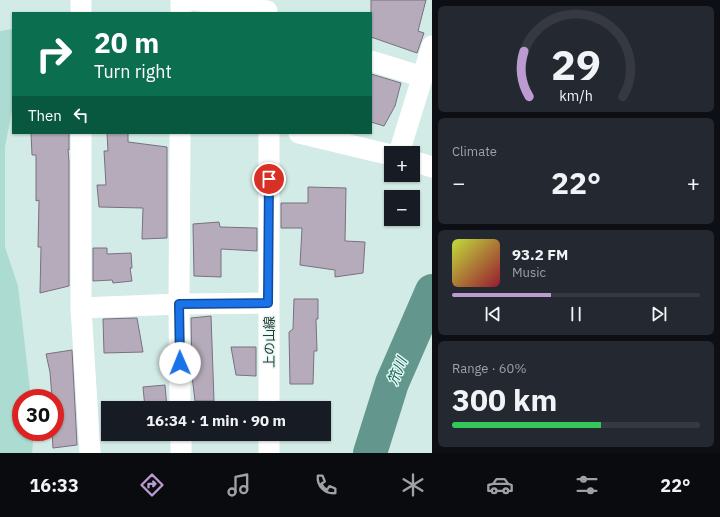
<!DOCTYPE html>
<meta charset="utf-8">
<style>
:root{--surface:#171b24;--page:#242831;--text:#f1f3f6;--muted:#9ea1a6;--line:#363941;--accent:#bc9bd0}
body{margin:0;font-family:"IBM Plex Sans","Noto Sans JP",sans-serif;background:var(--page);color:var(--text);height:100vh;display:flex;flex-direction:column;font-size:15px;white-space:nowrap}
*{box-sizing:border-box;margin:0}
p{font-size:13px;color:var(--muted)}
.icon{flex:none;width:22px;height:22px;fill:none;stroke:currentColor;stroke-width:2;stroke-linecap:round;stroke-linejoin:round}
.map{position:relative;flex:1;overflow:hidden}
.sheet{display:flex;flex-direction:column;gap:6px;padding:6px;background:#0d0f14;width:288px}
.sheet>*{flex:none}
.hud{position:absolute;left:12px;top:12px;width:360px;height:122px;border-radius:0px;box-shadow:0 1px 3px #0004;background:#0b6e4f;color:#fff;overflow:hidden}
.fabs{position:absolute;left:384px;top:146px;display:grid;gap:8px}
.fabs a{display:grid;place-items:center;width:36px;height:36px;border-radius:0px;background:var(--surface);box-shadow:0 1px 3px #0004;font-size:20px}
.speed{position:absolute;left:12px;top:389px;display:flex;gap:8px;font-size:20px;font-weight:700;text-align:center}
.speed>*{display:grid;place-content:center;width:52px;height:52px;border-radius:50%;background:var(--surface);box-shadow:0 1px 3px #0004;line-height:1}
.speed .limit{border:6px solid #d22;background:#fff;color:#111}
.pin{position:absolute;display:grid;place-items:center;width:34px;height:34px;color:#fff;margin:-17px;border:2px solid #fff;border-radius:50%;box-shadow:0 1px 4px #0007}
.me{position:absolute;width:44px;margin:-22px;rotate:359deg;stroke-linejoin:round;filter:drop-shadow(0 0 3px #0008)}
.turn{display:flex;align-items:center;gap:14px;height:84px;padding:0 16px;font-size:18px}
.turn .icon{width:52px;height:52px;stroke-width:2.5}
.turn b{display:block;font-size:28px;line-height:34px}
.then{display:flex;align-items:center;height:38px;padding:0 16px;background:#0003;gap:8px;font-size:15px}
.big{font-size:30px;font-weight:800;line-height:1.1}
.sheet .card{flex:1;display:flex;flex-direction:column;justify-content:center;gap:6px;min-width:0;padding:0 14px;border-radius:6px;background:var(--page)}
.sheet .dial{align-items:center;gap:0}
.dial svg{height:104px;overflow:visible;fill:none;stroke:var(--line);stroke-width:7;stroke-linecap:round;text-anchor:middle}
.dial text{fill:var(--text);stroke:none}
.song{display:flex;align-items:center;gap:12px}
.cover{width:48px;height:48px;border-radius:6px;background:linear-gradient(135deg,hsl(70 70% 55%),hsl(350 70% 35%))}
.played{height:4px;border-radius:2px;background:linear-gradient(90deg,var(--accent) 40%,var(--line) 40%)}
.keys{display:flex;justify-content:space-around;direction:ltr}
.heat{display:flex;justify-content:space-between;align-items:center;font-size:22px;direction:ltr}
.charge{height:6px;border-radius:3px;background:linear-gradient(90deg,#34c759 60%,var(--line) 0)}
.trip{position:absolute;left:101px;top:401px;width:230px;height:40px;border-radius:0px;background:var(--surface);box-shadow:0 1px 3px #0004;font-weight:800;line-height:40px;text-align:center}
.dock{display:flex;height:64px;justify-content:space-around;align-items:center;background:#090b0e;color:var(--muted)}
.dock .icon{width:28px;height:28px}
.dock .current{color:var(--accent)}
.dock b{font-size:18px;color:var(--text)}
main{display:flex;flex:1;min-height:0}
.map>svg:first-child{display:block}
.green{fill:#abdbd1}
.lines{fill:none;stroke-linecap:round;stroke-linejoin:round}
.river{stroke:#63978d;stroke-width:34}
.building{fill:#b5abbb;stroke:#797080}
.minor{stroke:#fff;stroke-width:21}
.route-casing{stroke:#114b97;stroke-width:10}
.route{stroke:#1a73e8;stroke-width:7}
.labels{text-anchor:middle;stroke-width:3;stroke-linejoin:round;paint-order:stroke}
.street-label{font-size:13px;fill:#2e3735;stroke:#e1f8f3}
.water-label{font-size:14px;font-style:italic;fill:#196056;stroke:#e1f8f3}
</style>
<main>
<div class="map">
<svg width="432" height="453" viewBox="0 0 432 453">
<rect width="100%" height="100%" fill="#d3ebe6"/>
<path class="green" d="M 13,29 L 13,105 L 5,147 L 5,247 L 18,286 L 31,398 L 21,398 L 21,432 L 34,432 L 32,453 L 0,453 L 0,31 Z"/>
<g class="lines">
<path class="river" d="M 370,453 L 392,383 L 432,291"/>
</g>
<path class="building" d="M 371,0 L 426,0 L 418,31 L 424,33 L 417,53 L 371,37 Z
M 371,74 L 401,83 L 395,106 L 384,126 L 371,122 Z
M 31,133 L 69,133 L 69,150 L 68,149 L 69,162 L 69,286 L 40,293 L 41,247 L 38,247 L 39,200 L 36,201 L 36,155 L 32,155 Z
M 107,133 L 128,133 L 128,142 L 167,147 L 167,238 L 142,239 L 143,208 L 99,207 L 97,185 L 106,185 L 104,151 L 108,151 Z
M 308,187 L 346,188 L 345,241 L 365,242 L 363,273 L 335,277 L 335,270 L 300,265 L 302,228 L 281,228 L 281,203 L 308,203 Z
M 219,222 L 220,227 L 257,228 L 257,251 L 221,249 L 221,277 L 194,276 L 193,224 Z
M 93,248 L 107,248 L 107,254 L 131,253 L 132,268 L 130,268 L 132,281 L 113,283 L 112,280 L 93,281 Z
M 294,299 L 318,299 L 318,319 L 316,319 L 317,351 L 314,351 L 313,384 L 290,384 L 289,332 L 293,329 Z
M 211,316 L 214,401 L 195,401 L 192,376 L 191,318 Z
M 137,318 L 143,352 L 104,353 L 103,319 Z
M 231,347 L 256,347 L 256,376 L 236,375 Z
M 72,350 L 77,445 L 53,448 L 52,432 L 55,432 L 55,398 L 52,398 L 50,372 L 46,354 Z
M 165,385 L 167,408 L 145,408 L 143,387 Z"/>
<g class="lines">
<path class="minor" d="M 194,0 L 267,11
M 81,13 L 81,0
M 181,13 L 181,0
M 371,61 L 423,77
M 81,133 L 81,308 L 90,453
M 180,133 L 179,304 L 180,408
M 299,133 L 391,155
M 399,153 L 432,46
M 413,161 L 432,167
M 81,308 L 179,304 L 268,303
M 269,408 L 269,133
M 181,434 L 181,453
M 269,434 L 269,453"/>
</g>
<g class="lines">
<defs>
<path id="route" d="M 180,363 L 179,304 L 268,303 L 269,179"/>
</defs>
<use href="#route" class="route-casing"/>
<use href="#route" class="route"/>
</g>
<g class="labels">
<g class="street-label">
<text transform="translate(269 342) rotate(-90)" y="5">上の山線</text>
</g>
<g class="water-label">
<text transform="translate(397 371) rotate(-67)" y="5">笊川</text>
</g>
</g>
</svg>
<div class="fabs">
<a>+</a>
<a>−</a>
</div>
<div class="speed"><div class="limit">30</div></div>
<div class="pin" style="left:269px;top:179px;background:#d93025"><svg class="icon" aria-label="arrive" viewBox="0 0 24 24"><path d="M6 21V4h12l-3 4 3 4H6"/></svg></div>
<svg class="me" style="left:180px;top:363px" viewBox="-20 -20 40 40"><circle r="19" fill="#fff"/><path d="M0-13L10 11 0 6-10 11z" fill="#1a73e8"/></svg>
<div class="trip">16:34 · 1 min · 90 m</div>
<div class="hud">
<div class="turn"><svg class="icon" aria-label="right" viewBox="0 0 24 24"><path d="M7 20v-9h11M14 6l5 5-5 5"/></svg><div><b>20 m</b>Turn right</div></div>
<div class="then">Then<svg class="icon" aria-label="left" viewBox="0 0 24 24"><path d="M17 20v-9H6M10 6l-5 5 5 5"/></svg></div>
</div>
</div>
<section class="sheet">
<div class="card dial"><svg viewBox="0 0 100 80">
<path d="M14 69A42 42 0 1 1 86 69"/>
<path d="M14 69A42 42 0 0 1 10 34" stroke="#bc9bd0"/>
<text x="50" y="56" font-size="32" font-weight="700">29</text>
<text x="50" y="72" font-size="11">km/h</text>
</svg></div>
<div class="card"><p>Climate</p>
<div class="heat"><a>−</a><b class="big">22°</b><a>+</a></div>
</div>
<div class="card">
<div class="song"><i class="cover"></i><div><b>93.2 FM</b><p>Music</p></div></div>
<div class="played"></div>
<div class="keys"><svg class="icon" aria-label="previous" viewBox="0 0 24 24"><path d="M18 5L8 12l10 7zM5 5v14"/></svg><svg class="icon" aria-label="pause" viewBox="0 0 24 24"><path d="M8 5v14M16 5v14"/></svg><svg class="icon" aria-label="next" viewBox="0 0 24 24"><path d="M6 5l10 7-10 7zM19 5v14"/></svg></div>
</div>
<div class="card"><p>Range · 60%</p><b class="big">300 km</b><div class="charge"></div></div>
</section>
</main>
<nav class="dock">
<b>16:33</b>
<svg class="icon current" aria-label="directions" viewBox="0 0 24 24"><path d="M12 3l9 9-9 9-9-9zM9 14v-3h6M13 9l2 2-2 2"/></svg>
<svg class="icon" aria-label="music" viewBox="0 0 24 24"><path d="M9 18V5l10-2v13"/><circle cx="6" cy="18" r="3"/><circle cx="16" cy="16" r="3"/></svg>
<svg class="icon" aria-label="phone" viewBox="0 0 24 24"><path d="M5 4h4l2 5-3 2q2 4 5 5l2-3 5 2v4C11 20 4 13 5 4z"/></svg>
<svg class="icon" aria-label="climate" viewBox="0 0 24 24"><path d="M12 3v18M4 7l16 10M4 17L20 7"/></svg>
<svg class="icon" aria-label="car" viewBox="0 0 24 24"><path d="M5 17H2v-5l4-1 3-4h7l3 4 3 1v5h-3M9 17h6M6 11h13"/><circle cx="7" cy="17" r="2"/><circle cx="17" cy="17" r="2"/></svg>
<svg class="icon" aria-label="filters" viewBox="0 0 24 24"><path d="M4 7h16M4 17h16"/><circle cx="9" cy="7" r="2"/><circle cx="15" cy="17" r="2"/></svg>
<b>22°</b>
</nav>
